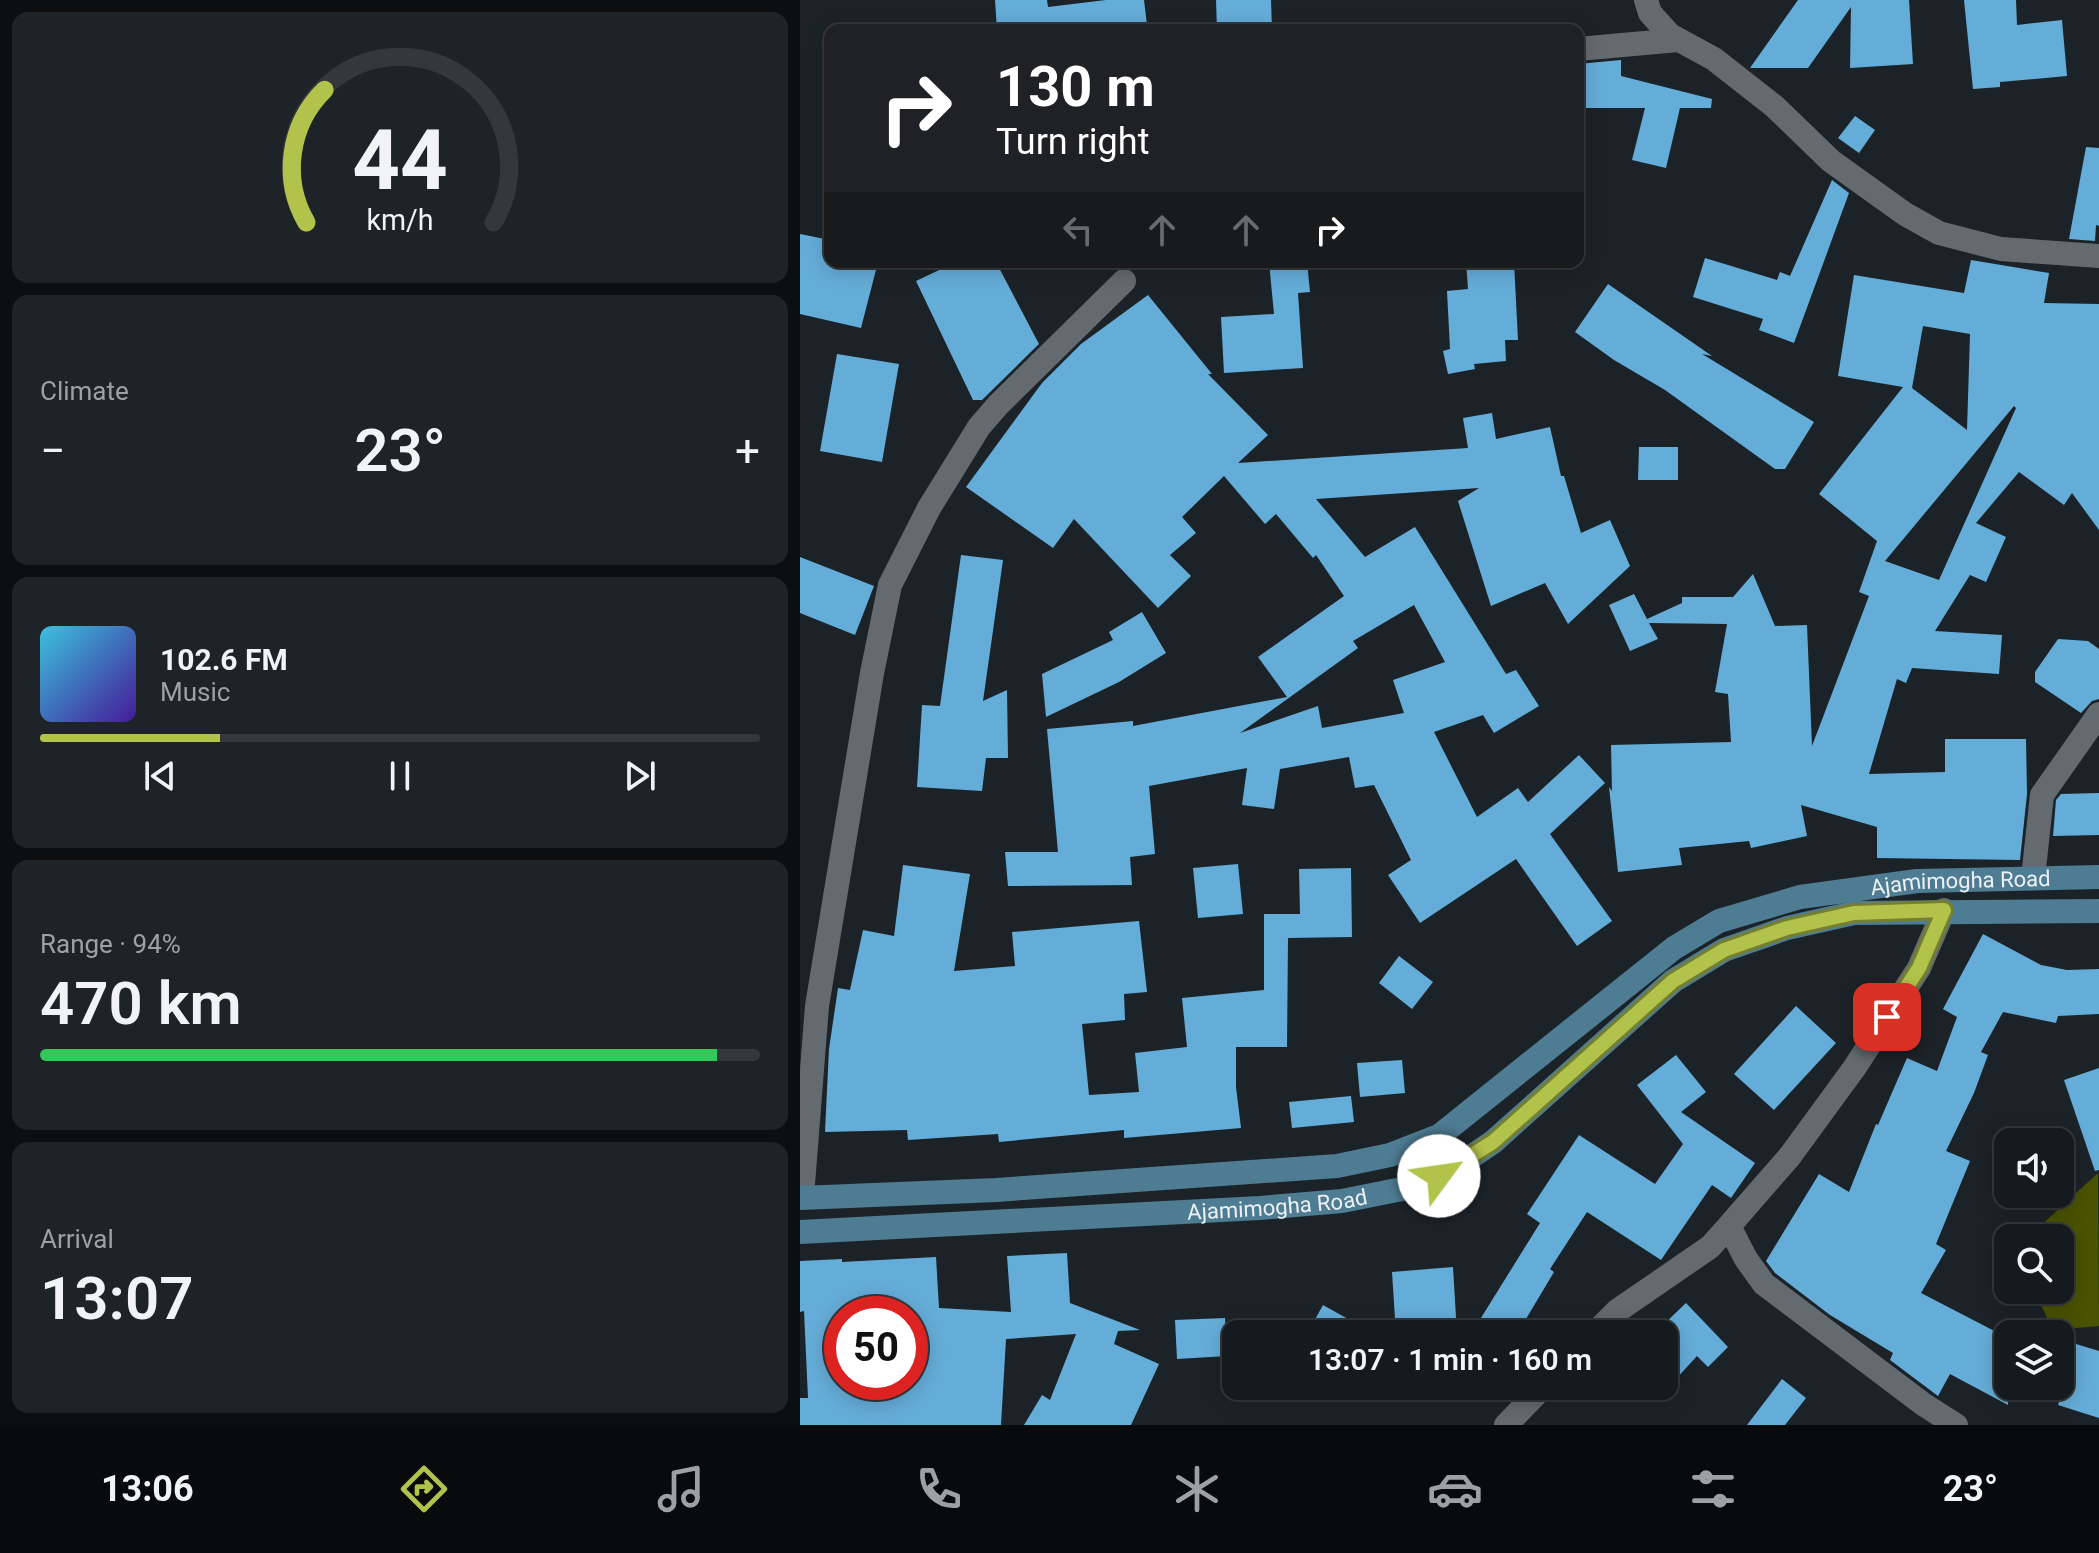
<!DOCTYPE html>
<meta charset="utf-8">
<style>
:root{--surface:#151a1e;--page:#1e2327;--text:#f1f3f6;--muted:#9da1a4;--line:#34383c;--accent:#b2c34c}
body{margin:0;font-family:Roboto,sans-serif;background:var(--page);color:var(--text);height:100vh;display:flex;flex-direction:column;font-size:30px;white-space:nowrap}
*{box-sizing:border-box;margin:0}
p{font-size:26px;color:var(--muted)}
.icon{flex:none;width:44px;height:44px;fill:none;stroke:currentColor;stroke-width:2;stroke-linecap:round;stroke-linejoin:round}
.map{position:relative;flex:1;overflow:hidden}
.panel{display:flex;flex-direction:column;gap:12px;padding:12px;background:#0c0e10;width:800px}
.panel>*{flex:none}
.hud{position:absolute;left:24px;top:24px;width:760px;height:244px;border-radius:16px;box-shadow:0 4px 20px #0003,0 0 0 2px var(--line);background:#202124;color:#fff;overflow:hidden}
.controls{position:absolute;left:1194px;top:1128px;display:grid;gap:16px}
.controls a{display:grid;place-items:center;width:80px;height:80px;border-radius:16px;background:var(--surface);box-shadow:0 4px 20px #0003,0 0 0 2px var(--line);font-size:40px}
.speed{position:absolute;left:24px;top:1296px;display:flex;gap:16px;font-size:40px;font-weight:700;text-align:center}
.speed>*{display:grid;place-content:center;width:104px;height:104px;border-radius:50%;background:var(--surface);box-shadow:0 4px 20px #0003,0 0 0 2px var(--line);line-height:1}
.speed .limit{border:12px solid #d22;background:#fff;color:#111}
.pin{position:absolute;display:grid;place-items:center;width:68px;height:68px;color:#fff;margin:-34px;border-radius:16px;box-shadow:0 4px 12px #0006}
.me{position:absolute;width:88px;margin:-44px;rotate:59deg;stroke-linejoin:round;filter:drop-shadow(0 0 6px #0008)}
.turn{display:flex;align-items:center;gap:28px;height:168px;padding:0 40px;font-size:36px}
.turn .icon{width:104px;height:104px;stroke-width:2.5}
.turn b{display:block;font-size:56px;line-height:68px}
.lanes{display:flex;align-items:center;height:76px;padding:0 40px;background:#0003;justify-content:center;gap:40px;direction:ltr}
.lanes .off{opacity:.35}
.big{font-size:60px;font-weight:600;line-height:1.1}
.panel .tile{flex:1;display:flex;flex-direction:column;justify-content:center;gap:12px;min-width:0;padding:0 28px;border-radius:16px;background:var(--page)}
.panel .dial{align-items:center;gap:0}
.dial svg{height:208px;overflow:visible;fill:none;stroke:var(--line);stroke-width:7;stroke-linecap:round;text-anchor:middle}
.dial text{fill:var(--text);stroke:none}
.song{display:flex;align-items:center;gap:24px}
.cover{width:96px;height:96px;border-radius:12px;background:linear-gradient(135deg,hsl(190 70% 55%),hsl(260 70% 35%))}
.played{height:8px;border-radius:4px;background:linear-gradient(90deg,var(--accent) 25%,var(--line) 25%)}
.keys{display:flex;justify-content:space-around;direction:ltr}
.heat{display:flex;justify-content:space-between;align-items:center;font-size:44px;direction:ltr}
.charge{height:12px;border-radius:6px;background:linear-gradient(90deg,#34c759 94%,var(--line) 0)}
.trip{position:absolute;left:422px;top:1320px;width:456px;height:80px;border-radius:16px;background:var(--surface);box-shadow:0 4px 20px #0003,0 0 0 2px var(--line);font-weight:600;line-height:80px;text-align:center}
.tab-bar{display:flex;height:128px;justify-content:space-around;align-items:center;background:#080a0c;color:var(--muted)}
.tab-bar .icon{width:56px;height:56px}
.tab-bar .active{color:var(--accent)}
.tab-bar b{font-size:36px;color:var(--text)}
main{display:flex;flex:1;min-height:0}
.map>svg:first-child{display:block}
.water{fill:#4a5300}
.building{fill:#65add9;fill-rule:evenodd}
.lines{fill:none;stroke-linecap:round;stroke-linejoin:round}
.street{stroke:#636b70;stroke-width:24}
.secondary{stroke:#4e7c93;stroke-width:24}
.route-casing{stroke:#747f31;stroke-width:20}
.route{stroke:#b2c34c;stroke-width:14}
.labels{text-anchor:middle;stroke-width:8;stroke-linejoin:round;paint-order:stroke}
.street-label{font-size:22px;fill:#edf1f4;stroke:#090c0e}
</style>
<main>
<section class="panel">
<div class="tile dial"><svg viewBox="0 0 100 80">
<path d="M14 69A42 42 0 1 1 86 69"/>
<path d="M14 69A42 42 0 0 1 21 18" stroke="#b2c34c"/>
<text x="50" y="56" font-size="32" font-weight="700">44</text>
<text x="50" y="72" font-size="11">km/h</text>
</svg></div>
<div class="tile"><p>Climate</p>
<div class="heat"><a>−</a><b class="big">23°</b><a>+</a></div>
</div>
<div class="tile">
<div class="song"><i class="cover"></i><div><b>102.6 FM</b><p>Music</p></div></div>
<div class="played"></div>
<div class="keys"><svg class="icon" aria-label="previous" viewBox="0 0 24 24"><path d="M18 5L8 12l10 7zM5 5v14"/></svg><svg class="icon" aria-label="pause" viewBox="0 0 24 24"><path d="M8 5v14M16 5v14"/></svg><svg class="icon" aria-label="next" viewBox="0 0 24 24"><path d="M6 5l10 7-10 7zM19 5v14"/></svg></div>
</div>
<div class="tile"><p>Range · 94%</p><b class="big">470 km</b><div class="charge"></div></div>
<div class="tile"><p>Arrival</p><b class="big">13:07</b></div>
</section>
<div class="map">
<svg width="1299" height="1425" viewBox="0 0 1299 1425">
<rect width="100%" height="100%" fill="#1c2328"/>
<path class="water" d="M 1298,1173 L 1299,1326 L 1253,1330 L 1234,1290 L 1260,1290 L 1260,1238 L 1227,1238 Z"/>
<path class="building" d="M 195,0 L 247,0 L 248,7 L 306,0 L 344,0 L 347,25 L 333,27 L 333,30 L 197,30 Z
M 416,0 L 471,0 L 472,30 L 417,30 Z
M 998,0 L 1109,0 L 1113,64 L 1050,68 L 1051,7 L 1008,68 L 950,68 Z
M 1164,0 L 1216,0 L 1217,25 L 1262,20 L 1267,76 L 1200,82 L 1200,87 L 1173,89 Z
M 821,60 L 821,76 L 912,99 L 911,108 L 880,108 L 866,168 L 832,160 L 845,108 L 778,108 L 778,64 Z
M 1055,116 L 1075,130 L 1059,153 L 1038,138 Z
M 1286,147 L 1299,148 L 1299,226 L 1296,225 L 1295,241 L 1269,239 Z
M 1032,180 L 1049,193 L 994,343 L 959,330 L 963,319 L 893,297 L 905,258 L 977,280 L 980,272 L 990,276 Z
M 0,234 L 30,240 L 30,262 L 78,262 L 61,328 L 0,314 Z
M 1171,260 L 1249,273 L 1244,303 L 1299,304 L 1299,530 L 1272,493 L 1264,505 L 1219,472 L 1176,523 L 1206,537 L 1186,582 L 1170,575 L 1135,631 L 1202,635 L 1199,674 L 1112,668 L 1106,683 L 1097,679 L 1069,774 L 1145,772 L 1145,739 L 1226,739 L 1227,794 L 1220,860 L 1077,858 L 1077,827 L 1001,805 L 1007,836 L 951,848 L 949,841 L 879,848 L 882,865 L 818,872 L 809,787 L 812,791 L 811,745 L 931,742 L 928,694 L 915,692 L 927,624 L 849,623 L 858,639 L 830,651 L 809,605 L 834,594 L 847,619 L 882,603 L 882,597 L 933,597 L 953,574 L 975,626 L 1007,625 L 1012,746 L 1069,596 L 1059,592 L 1077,541 L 1019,494 L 1103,387 L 1038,376 L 1054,275 L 1164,293 ZM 1123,326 L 1170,334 L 1167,430 L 1112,388 ZM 1214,406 L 1216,408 L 1139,580 L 1085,561 Z
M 156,262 L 196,262 L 239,344 L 182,400 L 173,400 L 116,281 Z
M 469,262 L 507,262 L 510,292 L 498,293 L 503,368 L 424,373 L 421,317 L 474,314 Z
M 666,262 L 714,262 L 718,340 L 705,340 L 706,361 L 674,364 L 675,369 L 648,374 L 643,351 L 650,349 L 647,291 L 668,289 Z
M 808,284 L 912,356 L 902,354 L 1014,422 L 985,469 L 975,469 L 865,390 L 814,360 L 775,332 Z
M 348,295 L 412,374 L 408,374 L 468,435 L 438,463 L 668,448 L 663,418 L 692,413 L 696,439 L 750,427 L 761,476 L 764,476 L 781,533 L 810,520 L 830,566 L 768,624 L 745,583 L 691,606 L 658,501 L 679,488 L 516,499 L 565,557 L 615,527 L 706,674 L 716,670 L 739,706 L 694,733 L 683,715 L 634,732 L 677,817 L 718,788 L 728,802 L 779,755 L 805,783 L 750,834 L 812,921 L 777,946 L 716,859 L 620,923 L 588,875 L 611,860 L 574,785 L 555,788 L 549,757 L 480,769 L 474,809 L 442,805 L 447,768 L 349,786 L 355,854 L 330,857 L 332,885 L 208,886 L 205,852 L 258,852 L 247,729 L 333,721 L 333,726 L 487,697 L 458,657 L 544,596 L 516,555 L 513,558 L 476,514 L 465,524 L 424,476 L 382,517 L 396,533 L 370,555 L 391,576 L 358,608 L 274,519 L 253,548 L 166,487 L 242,383 L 281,344 ZM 614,605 L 645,662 L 593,680 L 604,713 L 522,728 L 518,706 L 440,733 L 558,648 L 553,641 Z
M 37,354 L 99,364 L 82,462 L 20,451 Z
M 839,447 L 878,447 L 878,480 L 838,480 Z
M 161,555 L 203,560 L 183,701 L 207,690 L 208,758 L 186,758 L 182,791 L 117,787 L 122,705 L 140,706 Z
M 0,557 L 74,586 L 55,635 L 0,613 Z
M 342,612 L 366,653 L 319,682 L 246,717 L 242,674 L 313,640 L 309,632 Z
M 1258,639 L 1288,641 L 1299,649 L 1299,699 L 1292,701 L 1281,713 L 1235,682 L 1235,672 Z
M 1299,793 L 1299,835 L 1253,836 L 1256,800 L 1261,794 Z
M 438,864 L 443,914 L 398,918 L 393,868 Z
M 103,865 L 170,874 L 154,971 L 215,966 L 212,932 L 339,921 L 347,992 L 324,994 L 325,1020 L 282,1024 L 289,1095 L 339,1092 L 335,1053 L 387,1047 L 382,998 L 464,990 L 464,914 L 500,914 L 499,869 L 551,868 L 552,937 L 488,938 L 487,1047 L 436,1047 L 436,1087 L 441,1128 L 324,1138 L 324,1130 L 199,1142 L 198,1134 L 108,1140 L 107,1130 L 25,1132 L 29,1049 L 38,988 L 50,990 L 63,930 L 94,936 Z
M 1183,934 L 1241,965 L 1267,970 L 1299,969 L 1299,1014 L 1258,1016 L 1256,1023 L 1203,1012 L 1181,1052 L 1188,1055 L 1174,1093 L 1146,1151 L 1170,1161 L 1136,1244 L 1146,1250 L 1121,1293 L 1208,1338 L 1208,1405 L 1150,1374 L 1138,1396 L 1090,1360 L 1093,1353 L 1030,1315 L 975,1273 L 966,1261 L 1019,1174 L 1049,1192 L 1076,1124 L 1078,1125 L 1107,1058 L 1137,1071 L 1157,1017 L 1143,1009 Z
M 599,956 L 633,982 L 612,1009 L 579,983 Z
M 996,1006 L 1036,1043 L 974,1110 L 934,1074 Z
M 876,1055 L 906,1092 L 881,1112 L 955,1163 L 931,1198 L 912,1185 L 861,1260 L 787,1212 L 750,1269 L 754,1272 L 717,1334 L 671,1334 L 740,1223 L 727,1214 L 779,1135 L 855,1184 L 883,1144 L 837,1085 Z
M 602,1060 L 605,1093 L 560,1097 L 557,1063 Z
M 1299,1068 L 1299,1170 L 1295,1171 L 1264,1080 Z
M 551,1096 L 554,1122 L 492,1128 L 489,1102 Z
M 267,1253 L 270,1303 L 340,1330 L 318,1331 L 314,1344 L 359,1364 L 331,1425 L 224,1425 L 242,1395 L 250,1400 L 276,1334 L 206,1339 L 201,1425 L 0,1425 L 0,1398 L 8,1398 L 4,1311 L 0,1312 L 0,1261 L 42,1259 L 42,1262 L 136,1257 L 139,1308 L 211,1312 L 207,1256 ZM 110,1310 L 110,1382 L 42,1382 L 42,1314 Z
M 653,1267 L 657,1334 L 596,1334 L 592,1272 Z
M 886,1303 L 928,1347 L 908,1367 L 897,1356 L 864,1392 L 864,1324 Z
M 523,1305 L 575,1334 L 507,1334 Z
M 425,1318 L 427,1356 L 377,1359 L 375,1320 Z
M 1276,1344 L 1299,1351 L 1299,1418 L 1258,1405 Z
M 982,1379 L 1006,1398 L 985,1425 L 947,1425 Z"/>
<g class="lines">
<path class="street" d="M 846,0 L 850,13 L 870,35 L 914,59 L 974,106 L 1031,161 L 1105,214 L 1139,233 L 1201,249 L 1299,256
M 778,49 L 878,40
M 1233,878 L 1242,795 L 1299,714
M 1144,910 L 1119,968 L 1055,1067 L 990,1156 L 929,1226 L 946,1259 L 964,1284 L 1123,1404 L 1156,1425
M 2,1197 L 17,1006 L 72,673 L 90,585 L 129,508 L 179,427 L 198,405 L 324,281
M 794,1334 L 817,1311 L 910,1247 L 929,1226
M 706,1425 L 744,1386"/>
<g class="secondary">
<path id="s1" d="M 0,1198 L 196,1190 L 537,1166 L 590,1155 L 639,1136 L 874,948 L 919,921 L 1000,897 L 1117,881 L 1299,877"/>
<path id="s2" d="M 0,1232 L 460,1208 L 542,1201 L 622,1185 L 656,1167 L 693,1142 L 873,981 L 924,950 L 987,928 L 1054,913 L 1299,911"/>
</g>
</g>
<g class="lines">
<defs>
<path id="route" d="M 639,1176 L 693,1142 L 873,981 L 924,950 L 987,928 L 1054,913 L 1144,910 L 1119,968 L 1087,1017"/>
</defs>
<use href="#route" class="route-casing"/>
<use href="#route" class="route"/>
</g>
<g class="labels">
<g class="street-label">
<text dy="8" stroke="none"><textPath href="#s1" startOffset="1244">Ajamimogha Road</textPath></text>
<text dy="8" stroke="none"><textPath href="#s2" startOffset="478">Ajamimogha Road</textPath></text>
</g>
</g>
</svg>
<div class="controls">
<a><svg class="icon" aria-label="sound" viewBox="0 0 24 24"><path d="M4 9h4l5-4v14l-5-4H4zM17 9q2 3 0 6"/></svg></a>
<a><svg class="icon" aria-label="search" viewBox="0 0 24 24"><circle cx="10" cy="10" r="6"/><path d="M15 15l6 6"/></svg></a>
<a><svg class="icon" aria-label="layers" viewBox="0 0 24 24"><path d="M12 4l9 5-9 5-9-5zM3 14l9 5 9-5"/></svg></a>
</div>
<div class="speed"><div class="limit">50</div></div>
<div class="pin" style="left:1087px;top:1017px;background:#d93025"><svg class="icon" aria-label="arrive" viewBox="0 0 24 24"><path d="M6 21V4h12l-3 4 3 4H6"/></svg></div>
<svg class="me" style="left:639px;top:1176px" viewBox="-20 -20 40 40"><circle r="19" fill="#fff"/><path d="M0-13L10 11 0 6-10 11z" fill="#b2c34c"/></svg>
<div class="trip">13:07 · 1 min · 160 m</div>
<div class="hud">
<div class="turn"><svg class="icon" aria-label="right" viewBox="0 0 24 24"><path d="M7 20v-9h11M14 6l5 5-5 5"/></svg><div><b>130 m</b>Turn right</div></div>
<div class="lanes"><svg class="icon off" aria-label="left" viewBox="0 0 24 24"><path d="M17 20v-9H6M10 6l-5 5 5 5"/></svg><svg class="icon off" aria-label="ahead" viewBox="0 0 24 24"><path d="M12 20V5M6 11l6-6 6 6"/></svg><svg class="icon off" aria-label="ahead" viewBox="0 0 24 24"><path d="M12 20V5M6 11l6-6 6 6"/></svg><svg class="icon" aria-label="right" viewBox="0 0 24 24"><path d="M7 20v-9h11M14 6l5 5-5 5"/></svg></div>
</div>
</div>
</main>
<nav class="tab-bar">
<b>13:06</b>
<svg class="icon active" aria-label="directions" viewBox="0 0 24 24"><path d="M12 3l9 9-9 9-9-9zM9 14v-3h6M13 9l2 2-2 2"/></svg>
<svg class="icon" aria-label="music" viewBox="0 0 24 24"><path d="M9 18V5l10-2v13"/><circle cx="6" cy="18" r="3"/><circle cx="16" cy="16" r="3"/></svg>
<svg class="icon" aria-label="phone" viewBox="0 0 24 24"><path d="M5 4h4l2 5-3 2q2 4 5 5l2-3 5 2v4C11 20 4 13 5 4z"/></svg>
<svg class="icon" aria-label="climate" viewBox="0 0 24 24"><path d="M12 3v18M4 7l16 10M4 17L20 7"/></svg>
<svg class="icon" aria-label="car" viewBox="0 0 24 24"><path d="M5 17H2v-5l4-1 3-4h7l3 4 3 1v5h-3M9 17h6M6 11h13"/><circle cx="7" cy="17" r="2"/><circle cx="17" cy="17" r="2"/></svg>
<svg class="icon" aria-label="filters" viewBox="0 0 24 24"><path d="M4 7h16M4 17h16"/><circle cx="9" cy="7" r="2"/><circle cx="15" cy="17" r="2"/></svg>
<b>23°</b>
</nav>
